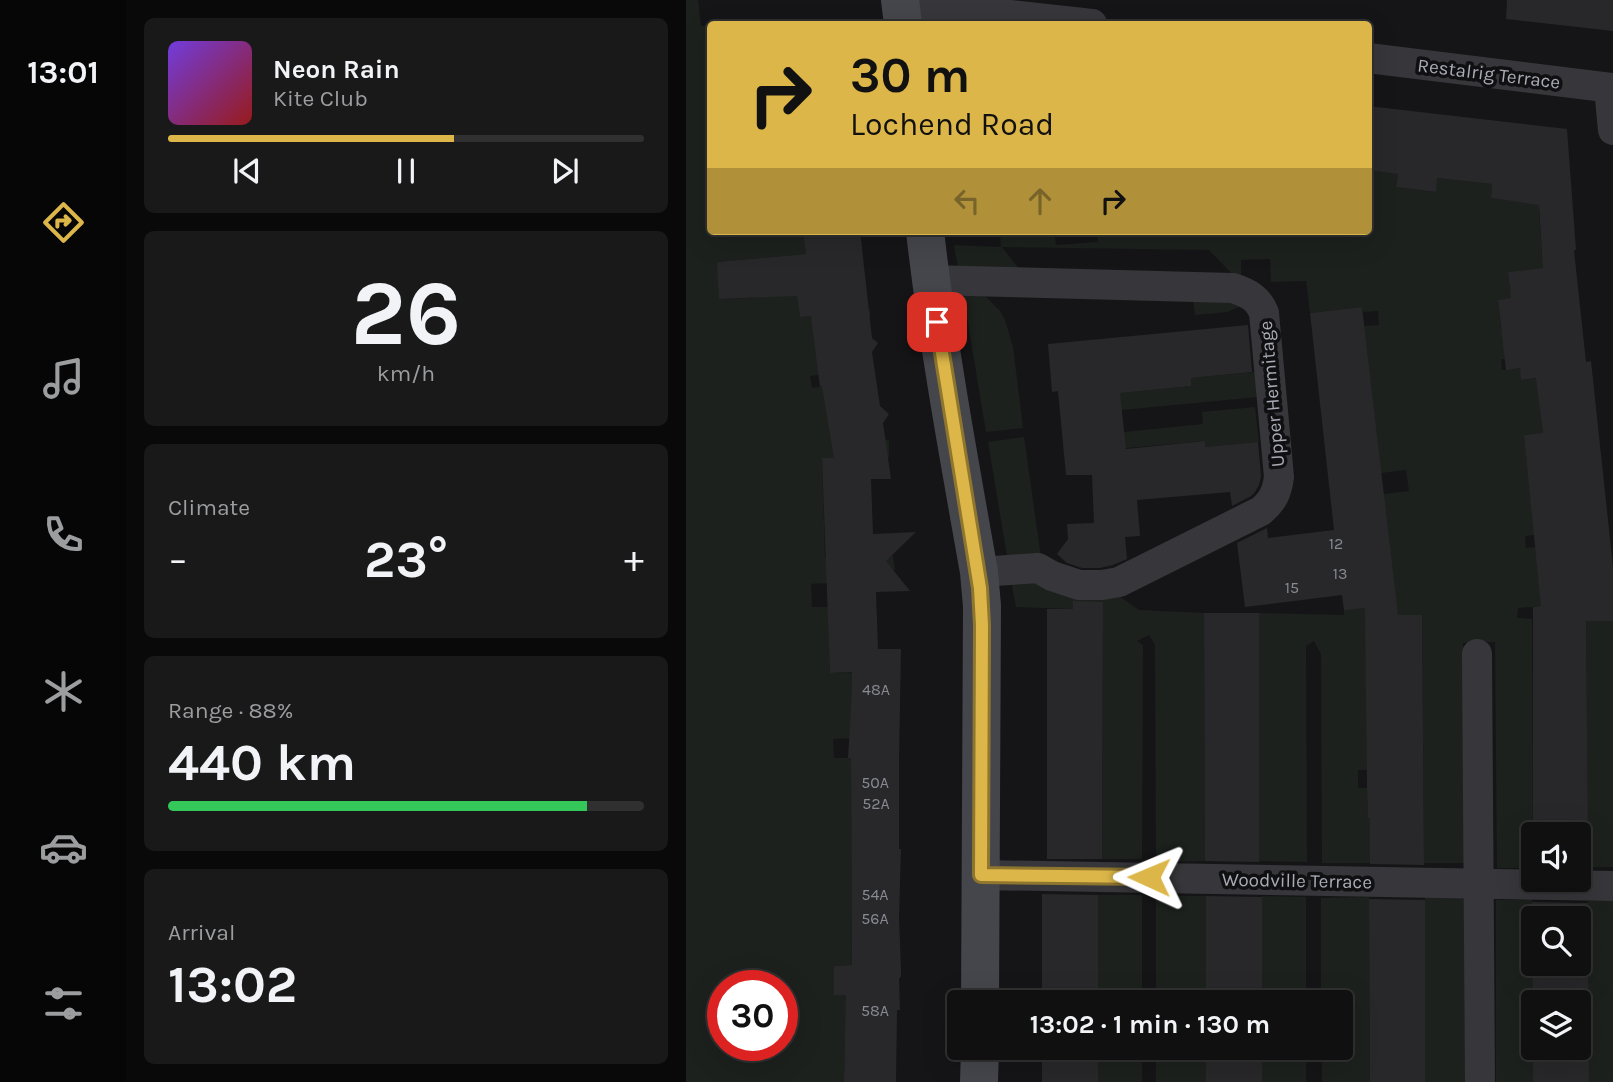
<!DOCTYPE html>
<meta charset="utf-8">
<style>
:root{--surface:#101011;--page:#19191a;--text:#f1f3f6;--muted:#9c9d9f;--line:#303031;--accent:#dcb648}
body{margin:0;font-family:Karla,sans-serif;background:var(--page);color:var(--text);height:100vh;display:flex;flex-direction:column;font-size:26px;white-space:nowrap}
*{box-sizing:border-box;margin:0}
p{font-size:23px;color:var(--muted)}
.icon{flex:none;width:38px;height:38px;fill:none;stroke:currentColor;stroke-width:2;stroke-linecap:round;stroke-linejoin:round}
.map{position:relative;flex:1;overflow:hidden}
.side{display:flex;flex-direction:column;gap:18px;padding:18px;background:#090909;width:560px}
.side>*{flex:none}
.hud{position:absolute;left:21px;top:21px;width:665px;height:214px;border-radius:7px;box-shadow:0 7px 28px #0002,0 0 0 2px var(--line);background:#dcb648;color:#111;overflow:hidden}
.tools{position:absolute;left:835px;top:822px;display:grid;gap:14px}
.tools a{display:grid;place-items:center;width:70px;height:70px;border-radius:7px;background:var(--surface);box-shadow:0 7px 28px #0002,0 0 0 2px var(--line);font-size:35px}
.speed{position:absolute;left:21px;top:970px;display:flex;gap:14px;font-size:35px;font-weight:700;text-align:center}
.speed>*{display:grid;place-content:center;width:91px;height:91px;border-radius:50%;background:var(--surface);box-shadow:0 7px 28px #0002,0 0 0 2px var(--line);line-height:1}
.speed .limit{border:10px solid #d22;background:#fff;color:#111}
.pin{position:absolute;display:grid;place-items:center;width:60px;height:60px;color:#fff;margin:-30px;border-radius:14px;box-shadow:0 4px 10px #0006}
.me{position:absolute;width:77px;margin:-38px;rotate:271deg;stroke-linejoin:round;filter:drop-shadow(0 0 5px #0008)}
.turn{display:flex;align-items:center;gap:24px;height:147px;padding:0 28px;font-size:32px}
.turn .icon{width:91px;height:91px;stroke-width:2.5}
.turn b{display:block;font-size:49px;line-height:60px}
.lanes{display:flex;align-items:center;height:66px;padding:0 28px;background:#0003;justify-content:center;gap:35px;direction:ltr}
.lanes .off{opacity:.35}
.big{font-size:52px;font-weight:700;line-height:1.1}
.side .widget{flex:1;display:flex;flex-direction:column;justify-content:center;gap:10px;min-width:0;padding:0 24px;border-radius:10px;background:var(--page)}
.side .dial{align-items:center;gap:0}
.dial b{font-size:91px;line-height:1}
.song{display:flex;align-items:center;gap:21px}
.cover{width:84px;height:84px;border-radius:10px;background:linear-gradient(135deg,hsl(260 70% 55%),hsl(0 70% 35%))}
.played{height:7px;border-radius:4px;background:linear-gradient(90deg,var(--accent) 60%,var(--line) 60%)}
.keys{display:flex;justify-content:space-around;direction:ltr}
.heat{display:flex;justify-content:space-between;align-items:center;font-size:38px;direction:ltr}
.charge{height:10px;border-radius:5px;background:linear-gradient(90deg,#34c759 88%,var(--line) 0)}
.trip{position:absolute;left:261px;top:990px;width:406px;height:70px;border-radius:7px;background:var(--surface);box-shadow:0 7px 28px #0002,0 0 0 2px var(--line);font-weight:700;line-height:70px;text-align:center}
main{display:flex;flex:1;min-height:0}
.menu{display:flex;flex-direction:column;width:126px;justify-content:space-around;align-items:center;background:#060607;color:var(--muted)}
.menu .icon{width:49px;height:49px}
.menu .selected{color:var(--accent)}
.menu b{font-size:32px;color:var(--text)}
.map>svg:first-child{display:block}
.green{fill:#1c211d;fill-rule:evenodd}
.building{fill:#28282a;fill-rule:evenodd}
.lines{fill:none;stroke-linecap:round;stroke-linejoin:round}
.street{stroke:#37373b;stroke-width:30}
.secondary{stroke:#45464b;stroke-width:38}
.route-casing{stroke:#8f762f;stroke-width:18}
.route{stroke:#dcb648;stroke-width:12}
.labels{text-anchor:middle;stroke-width:7;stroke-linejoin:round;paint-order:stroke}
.number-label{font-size:16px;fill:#888a92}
.street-label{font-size:19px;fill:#a9abb5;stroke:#101012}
</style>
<main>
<nav class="menu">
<b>13:01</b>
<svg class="icon selected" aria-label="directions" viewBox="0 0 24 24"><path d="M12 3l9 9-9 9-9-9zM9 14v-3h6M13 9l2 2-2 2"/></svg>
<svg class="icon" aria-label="music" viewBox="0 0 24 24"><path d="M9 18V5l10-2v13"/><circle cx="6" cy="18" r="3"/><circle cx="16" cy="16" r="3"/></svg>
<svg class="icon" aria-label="phone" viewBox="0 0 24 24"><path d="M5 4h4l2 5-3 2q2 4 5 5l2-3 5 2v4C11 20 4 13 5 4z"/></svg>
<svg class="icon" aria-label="climate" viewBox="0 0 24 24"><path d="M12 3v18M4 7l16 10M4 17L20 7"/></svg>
<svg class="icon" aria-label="car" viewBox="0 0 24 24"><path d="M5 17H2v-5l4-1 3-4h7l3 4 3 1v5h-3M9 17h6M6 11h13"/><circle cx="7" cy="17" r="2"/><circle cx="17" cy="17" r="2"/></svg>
<svg class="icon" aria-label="filters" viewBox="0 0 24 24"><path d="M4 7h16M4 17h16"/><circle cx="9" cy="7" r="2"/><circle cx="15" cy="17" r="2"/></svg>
</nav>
<section class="side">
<div class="widget">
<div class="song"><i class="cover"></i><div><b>Neon Rain</b><p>Kite Club</p></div></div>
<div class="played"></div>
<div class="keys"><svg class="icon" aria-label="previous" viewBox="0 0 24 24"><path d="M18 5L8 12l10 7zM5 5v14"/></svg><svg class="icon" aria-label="pause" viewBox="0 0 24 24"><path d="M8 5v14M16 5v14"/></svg><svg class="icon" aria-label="next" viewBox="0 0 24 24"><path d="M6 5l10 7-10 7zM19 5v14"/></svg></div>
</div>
<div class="widget dial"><b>26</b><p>km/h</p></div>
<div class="widget"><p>Climate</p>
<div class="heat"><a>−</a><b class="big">23°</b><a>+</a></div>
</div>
<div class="widget"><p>Range · 88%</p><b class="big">440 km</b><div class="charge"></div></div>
<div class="widget"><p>Arrival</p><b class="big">13:02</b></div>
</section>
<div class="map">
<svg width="927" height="1082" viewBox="0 0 927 1082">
<rect width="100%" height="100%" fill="#151517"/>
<path class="green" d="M 0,0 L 12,0 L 15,26 L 24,26 L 24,231 L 117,231 L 123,247 L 176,241 L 176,249 L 32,262 L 34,299 L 69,298 L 110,282 L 114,317 L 184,310 L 184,317 L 181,317 L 138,374 L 124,376 L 126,388 L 140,386 L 147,434 L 197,426 L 199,440 L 203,440 L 203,457 L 136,459 L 139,558 L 207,556 L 209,570 L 141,572 L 141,583 L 125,584 L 126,607 L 142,607 L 144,673 L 212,671 L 212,675 L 166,677 L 165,738 L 147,739 L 148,758 L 165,758 L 166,965 L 148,966 L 148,995 L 166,995 L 183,1041 L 159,1041 L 158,1082 L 0,1082 ZM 37,985 L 96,985 L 96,1045 L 37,1045 Z
M 683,170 L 712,174 L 710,187 L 749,192 L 751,178 L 806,184 L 805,198 L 843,203 L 860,191 L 853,209 L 856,255 L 889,265 L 822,272 L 824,291 L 838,291 L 830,298 L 812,300 L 815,330 L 834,328 L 849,360 L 815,359 L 816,370 L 834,368 L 836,380 L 851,378 L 857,433 L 838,435 L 849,535 L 839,536 L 840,548 L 850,547 L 875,605 L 832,608 L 831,618 L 846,619 L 847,868 L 811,868 L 809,642 L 777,643 L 779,863 L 738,863 L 736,615 L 680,616 L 681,770 L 672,770 L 672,788 L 681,788 L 682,817 L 684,818 L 684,863 L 636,863 L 635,654 L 628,641 L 620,646 L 621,862 L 573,861 L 573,613 L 658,615 L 658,610 L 698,500 L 698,494 L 723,491 L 720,470 L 695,473 L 678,326 L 693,325 L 692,311 L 677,312 L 676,307 L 624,313 L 620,281 L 585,282 L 584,259 L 555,260 L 555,283 L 523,250 L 316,247 L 338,275 L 273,273 L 268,245 L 315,247 L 314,233 L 368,231 L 370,245 L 412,242 L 411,233 L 397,234 L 396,231 L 682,231 Z
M 276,287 L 299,296 L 314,311 L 319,320 L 327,347 L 337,428 L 300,432 Z
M 507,297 L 558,305 L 541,312 L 509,315 Z
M 569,372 L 572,397 L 415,412 L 413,395 L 505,386 L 505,378 Z
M 569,407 L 573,442 L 519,447 L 518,441 L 420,450 L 418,434 L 517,424 L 516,412 Z
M 338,437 L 355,557 L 322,562 L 302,442 Z
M 350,576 C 374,605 395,597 427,592 L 453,610 L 518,613 L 519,861 L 470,862 L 469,645 L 463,635 L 451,641 L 457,645 L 456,859 L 416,859 L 417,610 L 330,607 L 325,580 Z
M 900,621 L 927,621 L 927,867 L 902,867 Z
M 412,895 L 456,895 L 456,1003 L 412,1003 Z
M 470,896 L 520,896 L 520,1003 L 470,1003 Z
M 576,896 L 620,897 L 620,1003 L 576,1003 Z
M 683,897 L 684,1082 L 636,1082 L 636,1048 L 654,1048 L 654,1003 L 635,1003 L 635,898 Z
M 739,897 L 781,897 L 782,1082 L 739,1082 Z
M 846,899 L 847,1082 L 810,1082 L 810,900 Z
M 902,901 L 927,901 L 927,1082 L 903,1082 Z
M 412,1048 L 456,1048 L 456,1082 L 412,1082 Z
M 470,1048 L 520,1048 L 520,1082 L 470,1082 Z
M 576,1048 L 620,1048 L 620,1082 L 576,1082 Z"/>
<path class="building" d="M 821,0 L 927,0 L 927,31 L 820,19 Z
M 682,106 L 881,129 L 890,250 L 888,250 L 900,362 L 905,361 L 927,567 L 927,621 L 900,621 L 902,835 L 847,835 L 847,607 L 855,606 L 838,435 L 857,433 L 850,378 L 835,380 L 834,368 L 820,370 L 812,300 L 825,298 L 822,272 L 857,268 L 853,205 L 805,198 L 806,184 L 751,178 L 750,192 L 710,187 L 712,174 L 682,170 Z
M 117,231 L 174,231 L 186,338 L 192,343 L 186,352 L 194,406 L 203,414 L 197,423 L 205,479 L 185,479 L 187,534 L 230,532 L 200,561 L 224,591 L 190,592 L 192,649 L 215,649 L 213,759 L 213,849 L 215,849 L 213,918 L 215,969 L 215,976 L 213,979 L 214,1010 L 211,1010 L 210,1082 L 158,1082 L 160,995 L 148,995 L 148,966 L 166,965 L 165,758 L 162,758 L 165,709 L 166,672 L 144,673 L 136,458 L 148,458 L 136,386 L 134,387 L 125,316 L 114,317 L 111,296 L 33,299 L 31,262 L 120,254 Z
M 676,307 L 712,615 L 736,615 L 738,865 L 684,864 L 684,818 L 682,818 L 681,788 L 679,608 L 658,610 L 656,595 L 559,607 L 551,543 L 581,528 L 582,538 L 648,530 L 624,313 Z
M 562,325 L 566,372 L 505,378 L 505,386 L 434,393 L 440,449 L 519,441 L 519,447 L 572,442 L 575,476 L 573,485 L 569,492 L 565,496 L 546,506 L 544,492 L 451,500 L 454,536 L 439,537 L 441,559 L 427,565 L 414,568 L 396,568 L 381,563 L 371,554 L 382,539 L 381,524 L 408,523 L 406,475 L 380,475 L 372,391 L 366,392 L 362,344 Z
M 387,601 L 417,602 L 416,859 L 361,859 L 361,609 L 387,609 Z
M 518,613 L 573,613 L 573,862 L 519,861 Z
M 356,894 L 412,895 L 412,1003 L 356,1003 Z
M 520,896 L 576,897 L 576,1003 L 520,1003 Z
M 683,899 L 739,900 L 739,1082 L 684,1082 Z
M 846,902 L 902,903 L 903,1082 L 847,1082 ZM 847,919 L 892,919 L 892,964 L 847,964 ZM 847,1003 L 892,1003 L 892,1048 L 847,1048 Z
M 356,1048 L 412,1048 L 412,1082 L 356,1082 Z
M 520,1048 L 576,1048 L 576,1082 L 520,1082 Z"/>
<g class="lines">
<path class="street" d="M 215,3 L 406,24
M 682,58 L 927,88
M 923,88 L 927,130
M 244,280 L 547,288 C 562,293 572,298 578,313 L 593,477 C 591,492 587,501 575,511 L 433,582 L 416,585 L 393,585 L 366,576 L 352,568 L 293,572
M 791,654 L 794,1082
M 295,875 L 927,886"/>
<path class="secondary" d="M 214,0 L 217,24
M 239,231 C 252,346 273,459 293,572 L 296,606 L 294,1003
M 293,1082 L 294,1048"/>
</g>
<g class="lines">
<defs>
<path id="route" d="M 251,322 L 294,588 L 296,625 L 295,875 L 463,877"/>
</defs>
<use href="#route" class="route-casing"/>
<use href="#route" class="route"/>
</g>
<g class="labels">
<g class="number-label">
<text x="650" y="549">12</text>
<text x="654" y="579">13</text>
<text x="606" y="593">15</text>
<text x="190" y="695">48A</text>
<text x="189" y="788">50A</text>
<text x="190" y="809">52A</text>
<text x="189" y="900">54A</text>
<text x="189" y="924">56A</text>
<text x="189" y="1016">58A</text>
</g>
<g class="street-label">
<text transform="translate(803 73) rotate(7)" y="7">Restalrig Terrace</text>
<text transform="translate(585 394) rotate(-95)" y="7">Upper Hermitage</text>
<text transform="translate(611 880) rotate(1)" y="7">Woodville Terrace</text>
</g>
</g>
</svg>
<div class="tools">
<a><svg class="icon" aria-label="sound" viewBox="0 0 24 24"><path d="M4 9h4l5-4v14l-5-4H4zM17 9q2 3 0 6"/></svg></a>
<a><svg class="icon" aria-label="search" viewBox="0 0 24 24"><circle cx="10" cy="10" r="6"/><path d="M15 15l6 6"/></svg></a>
<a><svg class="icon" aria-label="layers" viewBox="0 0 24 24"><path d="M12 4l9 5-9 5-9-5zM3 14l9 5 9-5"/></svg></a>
</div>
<div class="speed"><div class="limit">30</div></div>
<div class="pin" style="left:251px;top:322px;background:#d93025"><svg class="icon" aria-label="arrive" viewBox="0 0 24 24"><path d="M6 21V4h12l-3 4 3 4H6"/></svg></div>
<svg class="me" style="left:463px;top:877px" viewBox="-20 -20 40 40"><path d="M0-17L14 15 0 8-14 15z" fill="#dcb648" stroke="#fff" stroke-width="4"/></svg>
<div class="trip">13:02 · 1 min · 130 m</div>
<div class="hud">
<div class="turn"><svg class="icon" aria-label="right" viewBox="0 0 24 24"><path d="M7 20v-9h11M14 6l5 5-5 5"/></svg><div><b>30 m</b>Lochend Road</div></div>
<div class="lanes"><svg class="icon off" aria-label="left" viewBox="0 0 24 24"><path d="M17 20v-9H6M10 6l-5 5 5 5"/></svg><svg class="icon off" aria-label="ahead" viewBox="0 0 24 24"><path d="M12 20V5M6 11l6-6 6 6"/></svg><svg class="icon" aria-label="right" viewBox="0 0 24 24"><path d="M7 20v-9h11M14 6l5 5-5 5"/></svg></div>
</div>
</div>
</main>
